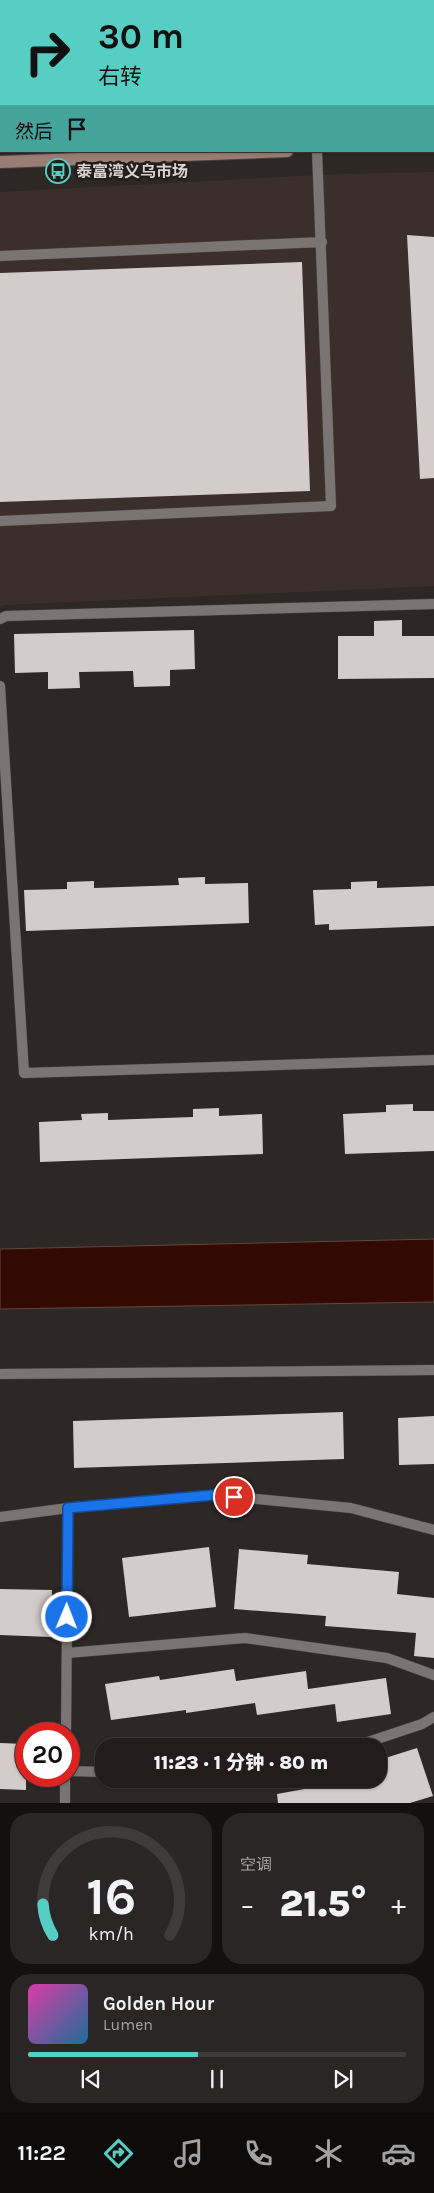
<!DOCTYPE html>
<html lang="zh">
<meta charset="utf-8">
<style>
:root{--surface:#221d1c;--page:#2a2625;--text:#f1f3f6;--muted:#a2a2a3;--line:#3f3b3b;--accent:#56cec3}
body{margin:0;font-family:Karla,"Noto Sans SC",sans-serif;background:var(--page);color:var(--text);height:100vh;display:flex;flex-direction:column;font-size:19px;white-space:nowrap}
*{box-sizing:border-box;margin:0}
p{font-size:16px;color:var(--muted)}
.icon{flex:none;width:28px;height:28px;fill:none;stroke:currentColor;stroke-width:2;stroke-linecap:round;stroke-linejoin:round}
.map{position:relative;height:1803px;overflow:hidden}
.details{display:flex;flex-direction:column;gap:10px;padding:10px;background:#13100f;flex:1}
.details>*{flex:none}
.hud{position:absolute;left:0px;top:0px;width:435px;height:152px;box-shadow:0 1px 4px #0004,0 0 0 1px var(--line);background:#56cec3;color:#111;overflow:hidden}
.speed{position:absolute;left:15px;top:1722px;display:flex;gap:10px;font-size:25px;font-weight:700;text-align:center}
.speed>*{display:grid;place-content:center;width:65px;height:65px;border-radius:50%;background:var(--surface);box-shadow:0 1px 4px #0004,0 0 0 1px var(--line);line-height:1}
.speed .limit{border:8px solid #d22;background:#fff;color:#111}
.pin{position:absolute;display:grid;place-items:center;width:42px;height:42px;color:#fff;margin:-21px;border:2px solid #fff;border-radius:50%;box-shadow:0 1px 5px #0007}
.me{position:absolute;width:55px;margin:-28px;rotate:1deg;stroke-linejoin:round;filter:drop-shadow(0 0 4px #0008)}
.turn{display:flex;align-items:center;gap:18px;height:105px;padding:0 15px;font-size:22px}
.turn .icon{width:65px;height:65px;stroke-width:2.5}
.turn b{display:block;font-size:35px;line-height:42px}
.then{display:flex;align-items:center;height:48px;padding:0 15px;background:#0003;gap:10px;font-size:19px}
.big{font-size:38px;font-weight:800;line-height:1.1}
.details .widget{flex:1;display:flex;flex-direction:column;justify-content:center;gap:8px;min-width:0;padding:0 18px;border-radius:20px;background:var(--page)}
.details .dial{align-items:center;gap:0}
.dial svg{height:130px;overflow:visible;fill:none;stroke:var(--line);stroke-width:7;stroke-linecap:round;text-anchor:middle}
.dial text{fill:var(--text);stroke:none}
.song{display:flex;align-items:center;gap:15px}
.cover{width:60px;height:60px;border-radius:8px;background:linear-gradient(135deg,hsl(320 70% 55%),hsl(200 70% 35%))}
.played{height:5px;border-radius:2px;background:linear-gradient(90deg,var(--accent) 45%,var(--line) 45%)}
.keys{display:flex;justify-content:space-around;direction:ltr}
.heat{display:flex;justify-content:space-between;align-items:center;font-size:28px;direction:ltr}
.details .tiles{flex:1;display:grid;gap:10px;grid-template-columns:1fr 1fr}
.widget:last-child{grid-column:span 2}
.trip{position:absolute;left:95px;top:1738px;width:292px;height:50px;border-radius:20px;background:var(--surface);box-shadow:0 1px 4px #0004,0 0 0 1px var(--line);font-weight:800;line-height:50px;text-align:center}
.dock{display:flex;height:80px;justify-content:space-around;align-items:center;background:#0e0c0b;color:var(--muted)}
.dock .icon{width:35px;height:35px}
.dock .active{color:var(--accent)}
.dock b{font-size:22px;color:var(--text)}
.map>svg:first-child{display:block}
.built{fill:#3b2f2b}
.water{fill:#320a01;stroke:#644740}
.building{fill:#d4ccca}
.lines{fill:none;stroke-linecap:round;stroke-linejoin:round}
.lane-casing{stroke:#484342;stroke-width:11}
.secondary-casing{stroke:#484342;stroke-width:14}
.lane{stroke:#7a7472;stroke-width:10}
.secondary{stroke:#9a7e75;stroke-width:12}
.route-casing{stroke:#114b97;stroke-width:12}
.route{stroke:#1a73e8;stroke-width:9}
.labels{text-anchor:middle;stroke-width:5;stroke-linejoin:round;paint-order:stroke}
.poi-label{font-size:16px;font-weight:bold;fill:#d8d4d3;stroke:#231e1c;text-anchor:start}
</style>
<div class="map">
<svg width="434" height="1803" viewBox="0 0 434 1803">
<rect width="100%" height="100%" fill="#2d2726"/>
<path class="built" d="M 434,172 L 434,586 L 4,605 L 0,607 L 0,192 L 339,174 Z"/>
<path class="water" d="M 434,1239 L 434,1302 L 0,1309 L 0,1249 Z"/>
<path class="building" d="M 407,235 L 434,237 L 434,478 L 420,479 Z
M 302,262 L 310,491 L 0,502 L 0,273 Z
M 402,620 L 402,636 L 434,636 L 434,678 L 338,679 L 338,636 L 374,636 L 374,621 Z
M 194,630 L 195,669 L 170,670 L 170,686 L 134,687 L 133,671 L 79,672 L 80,688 L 48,689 L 48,672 L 15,673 L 14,634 Z
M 205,877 L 205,884 L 248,883 L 249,923 L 26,931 L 24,890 L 67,889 L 67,882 L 94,881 L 94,888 L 179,885 L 178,878 Z
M 377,881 L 377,888 L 434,886 L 434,926 L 329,930 L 329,924 L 315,925 L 313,890 L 351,889 L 351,882 Z
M 413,1104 L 413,1111 L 434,1111 L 434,1151 L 345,1154 L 343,1114 L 386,1112 L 386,1105 Z
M 219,1108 L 219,1116 L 262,1114 L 263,1154 L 40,1162 L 39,1122 L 82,1120 L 81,1114 L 108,1113 L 108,1120 L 193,1117 L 193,1109 Z
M 343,1412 L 344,1459 L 74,1468 L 73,1421 Z
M 434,1416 L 434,1464 L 399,1465 L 398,1418 Z
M 209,1547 L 216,1607 L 129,1617 L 122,1558 Z
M 239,1549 L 308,1555 L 307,1564 L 399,1572 L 397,1594 L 434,1598 L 434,1658 L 414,1656 L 416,1633 L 325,1626 L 326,1616 L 234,1609 Z
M 0,1589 L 52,1590 L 51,1637 L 0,1635 Z
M 234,1669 L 236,1681 L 306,1671 L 308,1689 L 386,1678 L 391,1714 L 337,1722 L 335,1704 L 257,1715 L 255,1703 L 186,1713 L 186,1710 L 111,1720 L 105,1684 L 159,1676 L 160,1680 Z
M 0,1743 L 26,1744 L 26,1790 L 0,1789 Z
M 417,1748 L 433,1796 L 410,1803 L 278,1803 L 277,1794 L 360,1779 L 379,1779 L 379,1760 Z"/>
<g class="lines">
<defs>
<path id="lane" d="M 272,0 L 272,1
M 0,256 L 322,242
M 0,521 L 331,506 L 317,151
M 0,619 L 6,616 L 434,604
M 0,686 L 24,1073 L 434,1060
M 0,1374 L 434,1370
M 0,1517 L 68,1508 L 215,1495 L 351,1508 L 434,1530
M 67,1653 L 245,1638 L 387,1658 L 434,1675
M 66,1734 L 68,1508
M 356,1746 L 422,1724 L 434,1717
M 69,1771 L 104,1772
M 65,1803 L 65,1776"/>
<path id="secondary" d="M 0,118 L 1,118
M 0,162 L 287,151"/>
</defs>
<use href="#lane" class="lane-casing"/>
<use href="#secondary" class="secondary-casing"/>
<use href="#lane" class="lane"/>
<use href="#secondary" class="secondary"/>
</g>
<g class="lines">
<defs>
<path id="route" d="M 67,1617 L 68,1508 L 214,1495 L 234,1497"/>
</defs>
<use href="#route" class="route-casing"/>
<use href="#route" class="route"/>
</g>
<defs>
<symbol id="bus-ring" viewBox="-11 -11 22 22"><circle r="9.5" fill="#231e1c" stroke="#56cec3" stroke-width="1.5"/><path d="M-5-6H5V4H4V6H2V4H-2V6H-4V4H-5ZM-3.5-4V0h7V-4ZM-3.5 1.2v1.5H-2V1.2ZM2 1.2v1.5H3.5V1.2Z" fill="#56cec3"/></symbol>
</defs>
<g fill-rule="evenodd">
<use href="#bus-ring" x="44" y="157" width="28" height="28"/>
</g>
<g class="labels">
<g class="poi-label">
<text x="76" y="177">泰富湾义乌市场</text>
</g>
</g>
</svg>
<div class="speed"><div class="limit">20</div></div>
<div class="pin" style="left:234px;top:1497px;background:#d93025"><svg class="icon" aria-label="arrive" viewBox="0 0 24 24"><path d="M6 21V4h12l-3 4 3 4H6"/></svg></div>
<svg class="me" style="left:67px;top:1617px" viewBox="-20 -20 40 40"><circle r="17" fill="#1a73e8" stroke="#fff" stroke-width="3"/><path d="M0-11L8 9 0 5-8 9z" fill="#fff"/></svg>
<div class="trip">11:23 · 1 分钟 · 80 m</div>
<div class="hud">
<div class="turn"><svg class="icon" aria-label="right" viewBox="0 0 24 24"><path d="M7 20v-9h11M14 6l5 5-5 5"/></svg><div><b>30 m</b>右转</div></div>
<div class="then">然后<svg class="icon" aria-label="arrive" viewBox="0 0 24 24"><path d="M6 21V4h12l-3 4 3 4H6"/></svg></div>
</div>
</div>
<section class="details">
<div class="tiles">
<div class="widget dial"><svg viewBox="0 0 100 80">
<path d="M14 69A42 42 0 1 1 86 69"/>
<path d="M14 69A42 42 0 0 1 8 50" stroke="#56cec3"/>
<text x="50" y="56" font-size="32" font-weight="700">16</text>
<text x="50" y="72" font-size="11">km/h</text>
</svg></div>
<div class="widget"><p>空调</p>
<div class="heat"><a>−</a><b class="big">21.5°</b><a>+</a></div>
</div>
<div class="widget">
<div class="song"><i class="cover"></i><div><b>Golden Hour</b><p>Lumen</p></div></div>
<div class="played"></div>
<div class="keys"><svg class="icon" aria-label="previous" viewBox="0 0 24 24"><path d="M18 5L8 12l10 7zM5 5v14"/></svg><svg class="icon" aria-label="pause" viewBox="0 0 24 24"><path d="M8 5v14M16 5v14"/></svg><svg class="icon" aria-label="next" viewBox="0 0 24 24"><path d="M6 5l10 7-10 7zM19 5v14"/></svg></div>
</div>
</div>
</section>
<nav class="dock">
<b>11:22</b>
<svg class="icon active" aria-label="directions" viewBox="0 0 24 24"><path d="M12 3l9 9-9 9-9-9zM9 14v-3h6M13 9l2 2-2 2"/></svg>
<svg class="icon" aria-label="music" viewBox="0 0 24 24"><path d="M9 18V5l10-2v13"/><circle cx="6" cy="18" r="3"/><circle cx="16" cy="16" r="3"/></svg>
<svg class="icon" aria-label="phone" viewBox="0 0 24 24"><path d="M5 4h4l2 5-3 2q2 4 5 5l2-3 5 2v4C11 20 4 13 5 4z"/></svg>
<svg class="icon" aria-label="climate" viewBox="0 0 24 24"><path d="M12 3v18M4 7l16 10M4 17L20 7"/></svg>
<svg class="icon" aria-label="car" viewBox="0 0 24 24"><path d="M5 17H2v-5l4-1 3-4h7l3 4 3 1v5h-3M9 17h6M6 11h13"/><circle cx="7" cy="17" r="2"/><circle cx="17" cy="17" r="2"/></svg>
</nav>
